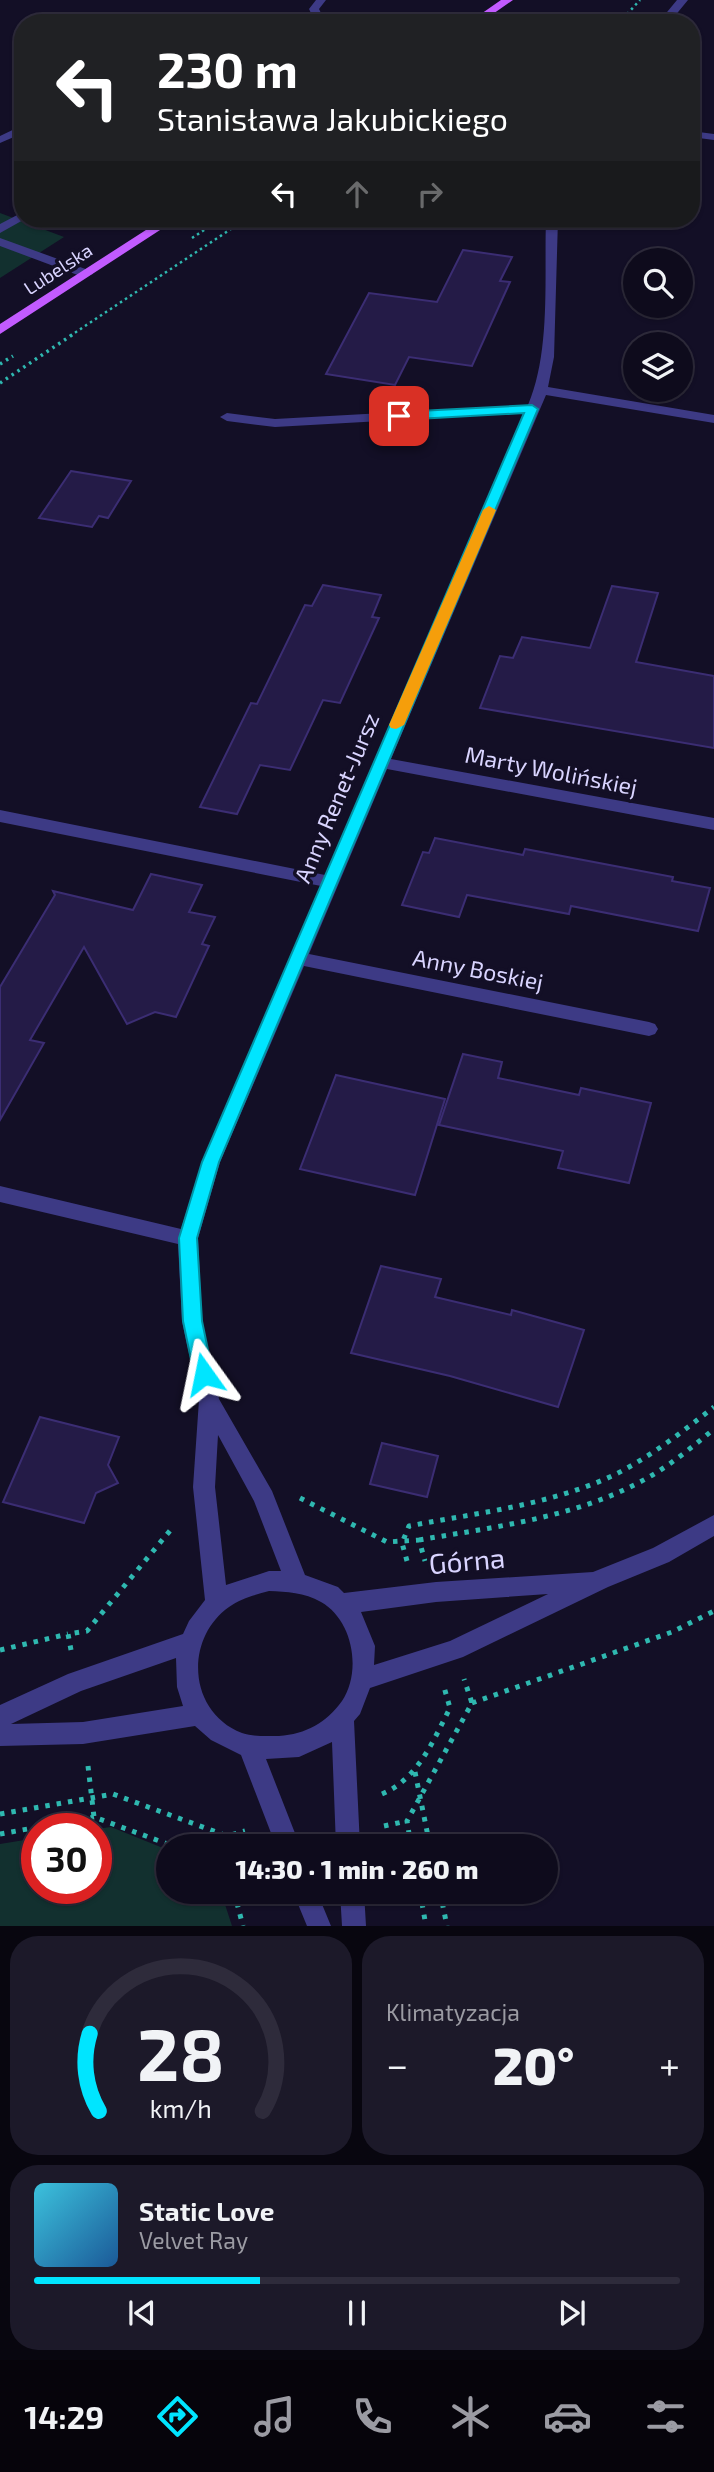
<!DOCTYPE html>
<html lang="pl">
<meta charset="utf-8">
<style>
:root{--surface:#0e0b1c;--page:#1c1929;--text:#f1f3f6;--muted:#9b9ba3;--line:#2e2b3b;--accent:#00e5ff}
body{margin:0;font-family:"Exo 2",sans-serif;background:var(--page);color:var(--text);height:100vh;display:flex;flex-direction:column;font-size:26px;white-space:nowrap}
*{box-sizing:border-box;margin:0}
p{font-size:23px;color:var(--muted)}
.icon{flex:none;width:38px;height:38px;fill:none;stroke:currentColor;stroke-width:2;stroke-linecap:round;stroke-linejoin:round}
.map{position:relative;height:1926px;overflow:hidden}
.sheet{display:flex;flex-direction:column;gap:10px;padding:10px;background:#08060f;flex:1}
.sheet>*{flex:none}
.guide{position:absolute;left:14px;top:14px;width:686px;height:214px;border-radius:28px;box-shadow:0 2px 5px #0004,0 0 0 2px var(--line);background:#202124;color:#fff;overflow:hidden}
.tools{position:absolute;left:623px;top:248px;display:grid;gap:14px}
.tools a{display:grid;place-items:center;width:70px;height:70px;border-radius:50%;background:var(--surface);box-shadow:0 2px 5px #0004,0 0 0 2px var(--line);font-size:35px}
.speed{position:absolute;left:21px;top:1813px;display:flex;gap:14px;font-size:35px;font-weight:700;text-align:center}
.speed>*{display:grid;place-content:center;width:91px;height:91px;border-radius:50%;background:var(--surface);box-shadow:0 2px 5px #0004,0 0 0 2px var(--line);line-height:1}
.speed .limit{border:10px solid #d22;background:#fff;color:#111}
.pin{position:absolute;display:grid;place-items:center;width:60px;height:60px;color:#fff;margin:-30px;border-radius:14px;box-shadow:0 4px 10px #0006}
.me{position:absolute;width:77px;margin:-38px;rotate:348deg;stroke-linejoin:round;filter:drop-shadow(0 0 5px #0008)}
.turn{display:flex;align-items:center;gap:24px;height:147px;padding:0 28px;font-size:32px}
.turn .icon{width:91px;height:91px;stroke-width:2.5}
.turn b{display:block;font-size:49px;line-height:60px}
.lanes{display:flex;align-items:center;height:66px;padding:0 28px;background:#0003;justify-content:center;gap:35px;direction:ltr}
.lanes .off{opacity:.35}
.big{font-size:52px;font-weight:800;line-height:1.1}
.sheet .tile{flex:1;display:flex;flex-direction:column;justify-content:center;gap:10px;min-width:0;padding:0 24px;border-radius:28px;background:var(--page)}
.sheet .dial{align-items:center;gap:0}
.dial svg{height:182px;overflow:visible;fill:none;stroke:var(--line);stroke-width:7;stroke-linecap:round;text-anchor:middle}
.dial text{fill:var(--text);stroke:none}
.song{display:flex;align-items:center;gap:21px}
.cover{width:84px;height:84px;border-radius:10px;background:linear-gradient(135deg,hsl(190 70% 55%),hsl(210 70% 35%))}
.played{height:7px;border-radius:4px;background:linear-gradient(90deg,var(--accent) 35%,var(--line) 35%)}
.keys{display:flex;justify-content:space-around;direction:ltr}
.heat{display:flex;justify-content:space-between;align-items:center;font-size:38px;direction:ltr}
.sheet .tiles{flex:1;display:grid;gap:10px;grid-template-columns:1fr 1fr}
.tile:last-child{grid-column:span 2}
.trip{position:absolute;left:156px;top:1834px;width:402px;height:70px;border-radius:35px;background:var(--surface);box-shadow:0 2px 5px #0004,0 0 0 2px var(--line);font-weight:800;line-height:70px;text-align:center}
.tabs{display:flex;height:112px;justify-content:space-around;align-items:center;background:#06040b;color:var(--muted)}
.tabs .icon{width:49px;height:49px}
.tabs .active{color:var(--accent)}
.tabs b{font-size:32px;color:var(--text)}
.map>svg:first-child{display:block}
.green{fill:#12302f}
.building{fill:#241b47;stroke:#3b2d73;stroke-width:2}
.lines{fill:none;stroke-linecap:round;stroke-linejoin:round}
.path-far2{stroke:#2fb8b0;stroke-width:2.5;stroke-dasharray:2.5 3.5;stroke-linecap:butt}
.path-far1{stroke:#2fb8b0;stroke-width:3.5;stroke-dasharray:2.5 4.5;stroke-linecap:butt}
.path{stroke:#2fb8b0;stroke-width:5;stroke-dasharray:4.5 7;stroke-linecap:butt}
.minor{fill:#3d3a85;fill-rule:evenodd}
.major{fill:#c25bff;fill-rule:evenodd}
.route{fill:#00e5ff;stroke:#0095a6;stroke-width:2}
.slow{fill:#f59e0b}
.labels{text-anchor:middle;stroke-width:7;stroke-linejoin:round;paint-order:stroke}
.far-street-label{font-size:19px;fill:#d9d4ff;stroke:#130f26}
.street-label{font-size:23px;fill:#d9d4ff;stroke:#130f26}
.near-street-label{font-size:28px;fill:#d9d4ff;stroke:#130f26}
</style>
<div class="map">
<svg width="714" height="1926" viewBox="0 0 714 1926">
<rect width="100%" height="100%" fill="#130f26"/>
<path class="green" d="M 0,213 L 64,237 L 0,278 Z
M 111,1827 L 168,1850 L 168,1892 L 221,1892 L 232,1926 L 0,1926 L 0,1844 L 37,1838 L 37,1888 L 96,1888 L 96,1829 Z"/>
<path class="building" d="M 463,250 L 512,257 L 500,281 L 510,282 L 472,366 L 409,357 L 395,385 L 326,374 L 369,293 L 437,302 Z
M 71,471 L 131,481 L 108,518 L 99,516 L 92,527 L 39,518 Z
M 323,585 L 381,595 L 372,617 L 379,618 L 340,703 L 323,700 L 290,770 L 260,765 L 237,814 L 200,807 L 251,703 L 257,704 L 305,605 L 312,606 Z
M 612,586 L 658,593 L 636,662 L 714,676 L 714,748 L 480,708 L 500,656 L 513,658 L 522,637 L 590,648 Z
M 435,838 L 523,855 L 525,849 L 673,877 L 672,881 L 710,888 L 698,931 L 571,906 L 569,914 L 467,895 L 459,917 L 402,905 L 423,852 L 429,853 Z
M 151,874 L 202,885 L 189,912 L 215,917 L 202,944 L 209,946 L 176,1017 L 155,1012 L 127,1024 L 84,947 L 30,1040 L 44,1043 L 0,1120 L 0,987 L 55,895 L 53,891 L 133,910 Z
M 463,1054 L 502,1062 L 498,1078 L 579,1095 L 581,1088 L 651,1103 L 629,1183 L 558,1168 L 563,1151 L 439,1125 Z
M 336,1075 L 445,1099 L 415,1195 L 300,1169 Z
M 381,1266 L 441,1279 L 435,1297 L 511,1315 L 512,1310 L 584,1330 L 558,1407 L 450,1376 L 351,1353 Z
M 40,1417 L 119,1437 L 108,1465 L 118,1483 L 96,1493 L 84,1523 L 3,1502 Z
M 382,1443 L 438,1456 L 427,1497 L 370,1484 Z"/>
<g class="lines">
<path class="path-far2" d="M 619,23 L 640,0
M 192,238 L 221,219
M 70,336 L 246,219"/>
<path class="path-far1" d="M 0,364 L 13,356
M 0,383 L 72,335"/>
<path class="path" d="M 300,1498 L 387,1542 L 419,1540 L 425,1561
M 419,1540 C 494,1527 572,1518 640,1482 C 667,1468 691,1448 714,1429
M 407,1561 L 402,1543 L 409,1526 C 477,1513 549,1505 612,1476 C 649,1458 682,1432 714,1407
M 0,1650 L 68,1634
M 71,1650 L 68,1634 L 87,1631 L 173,1527
M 472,1703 L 672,1632 L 714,1611
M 88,1766 L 94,1817 L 173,1846
M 415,1772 L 430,1846
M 382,1794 C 418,1779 433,1741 450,1708 L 444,1687
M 0,1814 L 113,1794 L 227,1836 L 245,1831
M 384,1826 L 407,1821
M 0,1834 L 94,1817
M 411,1846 L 407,1821 L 472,1703 L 464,1679
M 234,1892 L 243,1926
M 420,1892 L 426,1926
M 440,1892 L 447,1926"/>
<path class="minor" d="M 316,0 L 326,0 L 319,9 L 326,23 L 316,23 L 309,9 Z
M 677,0 L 688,0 L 669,23 L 658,23 Z
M 23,125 L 23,133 L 0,143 L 0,136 Z
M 691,131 L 714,134 L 714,140 L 691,137 Z
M 23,212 L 23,219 L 25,219 L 0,233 L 0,224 Z
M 546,219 L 558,219 L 554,357 L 548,387 L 714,415 L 714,423 L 546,395 L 391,759 L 714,818 L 714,830 L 387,769 L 309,954 L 649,1022 L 655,1024 L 658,1029 L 655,1034 L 649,1036 L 304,966 L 220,1162 L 198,1238 L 202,1321 L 219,1399 L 272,1491 L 305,1575 L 338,1587 L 344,1593 L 436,1582 L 593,1572 L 653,1548 L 714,1515 L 714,1536 L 669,1562 L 608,1587 L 463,1657 L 370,1688 L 360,1714 L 354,1721 L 360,1846 L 336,1846 L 332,1742 L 299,1757 L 266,1759 L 300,1846 L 276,1846 L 241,1755 L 211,1740 L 195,1726 L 83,1744 L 0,1746 L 0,1705 L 68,1674 L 183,1634 L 189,1621 L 205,1600 L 193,1487 L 199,1400 L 182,1321 L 178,1244 L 0,1202 L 0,1186 L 181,1229 L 202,1162 L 321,886 L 0,822 L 0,810 L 325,875 L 524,413 L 275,427 L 227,421 L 220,417 L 227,413 L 275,419 L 528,405 C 551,351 544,277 546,219 ZM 218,1435 L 254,1501 L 281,1571 L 269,1571 L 226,1585 L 215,1487 ZM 269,1591 C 287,1592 304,1592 321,1602 C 353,1620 362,1671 342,1701 C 326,1723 306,1734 279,1736 C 267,1736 254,1737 242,1733 C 188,1712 184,1639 229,1607 C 241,1598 255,1595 269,1591 ZM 548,1594 L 450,1641 L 374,1665 L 375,1646 L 361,1612 L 436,1602 ZM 176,1658 L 177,1687 L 183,1706 L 83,1722 L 11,1724 L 81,1691 Z
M 0,238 L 91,271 L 93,274 L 83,277 L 0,246 Z
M 293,1892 L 317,1892 L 331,1926 L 307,1926 Z
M 340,1892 L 364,1892 L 366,1926 L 342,1926 Z"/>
<path class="major" d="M 501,0 L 513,0 L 480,23 L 468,23 Z
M 163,219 L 177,219 L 0,334 L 0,324 Z"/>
</g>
<path class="route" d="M 532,405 L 538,409 L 219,1162 L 197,1238 L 202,1321 L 213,1374 L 210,1380 L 204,1382 L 197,1380 L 194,1374 L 183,1321 L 179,1238 L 202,1162 L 524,413 L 399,420 L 393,416 L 399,412 Z"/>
<path class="slow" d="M 489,506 L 496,510 L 404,725 L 396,729 L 391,728 L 389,725 L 483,510 Z"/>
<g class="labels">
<g class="far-street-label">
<text transform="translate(58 269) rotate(-33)" y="7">Lubelska</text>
</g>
<g class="street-label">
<text transform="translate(551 771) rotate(11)" y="8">Marty Wolińskiej</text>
<text transform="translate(337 798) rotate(-67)" y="8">Anny Renet-Jursz</text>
<text transform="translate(478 970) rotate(11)" y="8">Anny Boskiej</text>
</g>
<g class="near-street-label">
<text transform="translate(467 1561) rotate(-5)" y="10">Górna</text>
</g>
</g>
</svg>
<div class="tools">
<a><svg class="icon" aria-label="search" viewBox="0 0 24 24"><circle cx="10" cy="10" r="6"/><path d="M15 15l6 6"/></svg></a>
<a><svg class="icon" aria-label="layers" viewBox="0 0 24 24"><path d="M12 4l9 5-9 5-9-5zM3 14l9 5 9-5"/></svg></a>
</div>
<div class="speed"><div class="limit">30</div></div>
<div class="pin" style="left:399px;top:416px;background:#d93025"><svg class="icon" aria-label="arrive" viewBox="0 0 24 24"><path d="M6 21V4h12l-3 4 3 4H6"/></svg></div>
<svg class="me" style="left:204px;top:1374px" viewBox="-20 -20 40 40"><path d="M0-17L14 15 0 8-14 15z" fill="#00e5ff" stroke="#fff" stroke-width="4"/></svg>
<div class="trip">14:30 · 1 min · 260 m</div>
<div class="guide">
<div class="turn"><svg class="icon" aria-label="left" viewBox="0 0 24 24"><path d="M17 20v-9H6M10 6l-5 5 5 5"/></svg><div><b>230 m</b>Stanisława Jakubickiego</div></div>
<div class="lanes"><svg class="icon" aria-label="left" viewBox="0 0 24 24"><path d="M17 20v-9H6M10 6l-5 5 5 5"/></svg><svg class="icon off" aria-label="ahead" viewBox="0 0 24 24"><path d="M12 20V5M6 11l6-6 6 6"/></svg><svg class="icon off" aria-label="right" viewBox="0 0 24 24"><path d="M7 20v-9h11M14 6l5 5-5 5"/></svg></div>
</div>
</div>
<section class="sheet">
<div class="tiles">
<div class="tile dial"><svg viewBox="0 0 100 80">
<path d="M14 69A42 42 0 1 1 86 69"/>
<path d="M14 69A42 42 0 0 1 10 35" stroke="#00e5ff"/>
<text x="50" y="56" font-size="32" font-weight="700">28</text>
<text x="50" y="72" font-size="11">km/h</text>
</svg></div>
<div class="tile"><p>Klimatyzacja</p>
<div class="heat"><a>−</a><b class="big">20°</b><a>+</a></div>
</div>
<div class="tile">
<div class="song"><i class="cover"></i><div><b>Static Love</b><p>Velvet Ray</p></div></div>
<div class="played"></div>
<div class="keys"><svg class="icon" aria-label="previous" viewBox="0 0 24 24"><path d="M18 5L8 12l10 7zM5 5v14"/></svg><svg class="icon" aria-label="pause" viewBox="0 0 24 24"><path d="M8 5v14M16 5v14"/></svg><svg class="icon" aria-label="next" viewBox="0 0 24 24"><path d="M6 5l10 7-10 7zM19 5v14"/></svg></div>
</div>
</div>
</section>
<nav class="tabs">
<b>14:29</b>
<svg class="icon active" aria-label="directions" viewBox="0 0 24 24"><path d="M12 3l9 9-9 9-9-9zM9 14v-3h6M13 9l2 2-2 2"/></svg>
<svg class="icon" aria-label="music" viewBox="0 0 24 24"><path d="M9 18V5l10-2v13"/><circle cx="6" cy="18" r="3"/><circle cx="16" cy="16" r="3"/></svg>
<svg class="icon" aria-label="phone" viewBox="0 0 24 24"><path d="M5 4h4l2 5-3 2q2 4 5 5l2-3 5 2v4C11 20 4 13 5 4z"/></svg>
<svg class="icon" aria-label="climate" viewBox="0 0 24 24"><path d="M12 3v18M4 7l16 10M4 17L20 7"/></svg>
<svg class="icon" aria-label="car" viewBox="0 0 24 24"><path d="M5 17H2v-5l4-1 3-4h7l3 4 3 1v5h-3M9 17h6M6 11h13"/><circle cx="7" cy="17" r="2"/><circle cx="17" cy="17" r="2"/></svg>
<svg class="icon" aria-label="filters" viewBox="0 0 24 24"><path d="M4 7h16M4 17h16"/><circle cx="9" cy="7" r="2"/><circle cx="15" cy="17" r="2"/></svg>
</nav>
